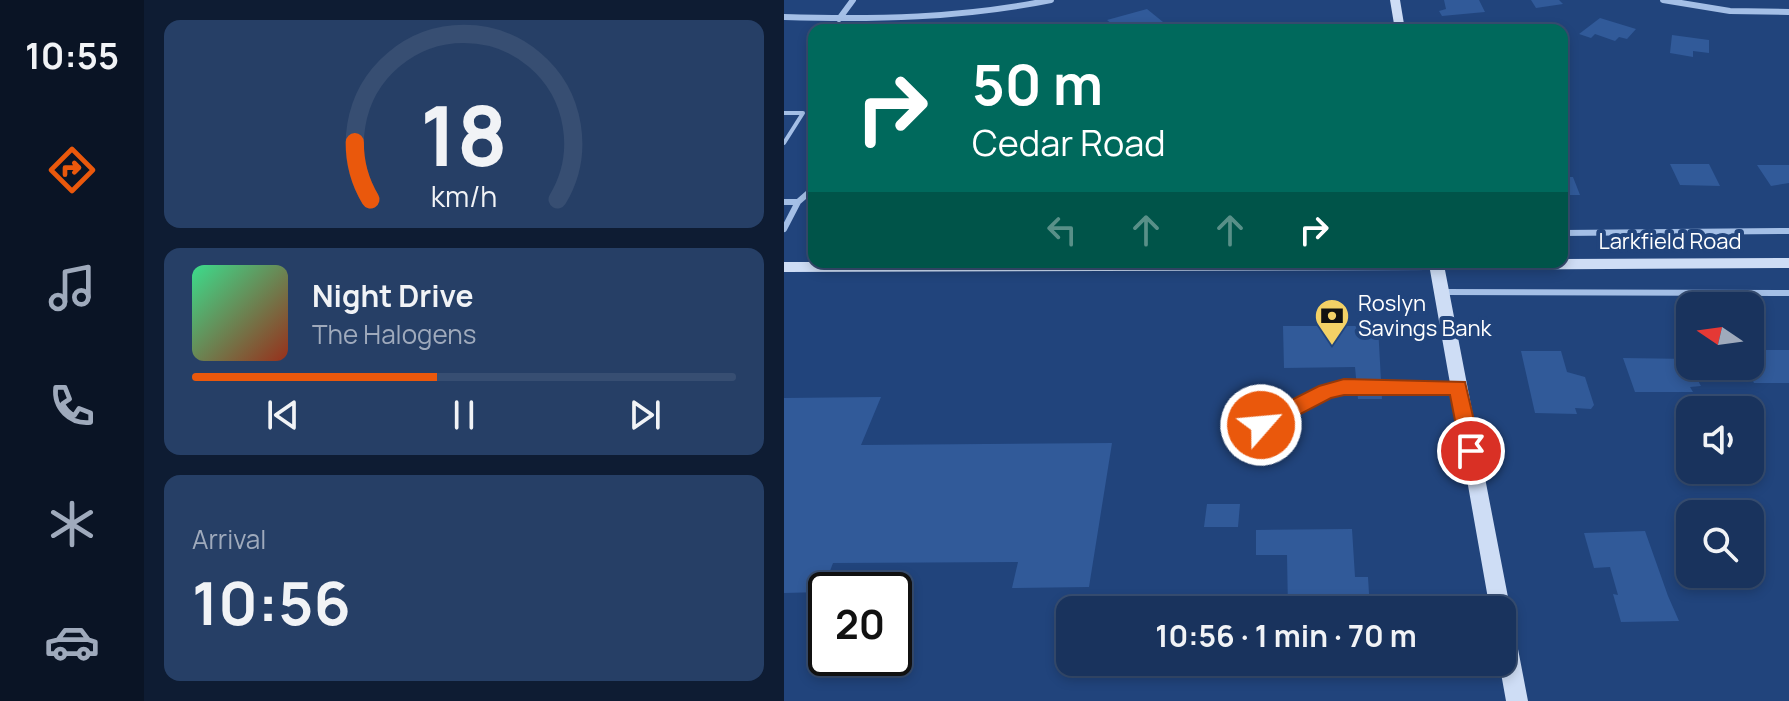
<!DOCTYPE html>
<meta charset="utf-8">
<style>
:root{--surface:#19335d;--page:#263f66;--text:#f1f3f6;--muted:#9faabc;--line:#374e72;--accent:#ea580c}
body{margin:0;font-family:Manrope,sans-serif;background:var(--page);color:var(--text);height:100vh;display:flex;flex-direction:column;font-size:30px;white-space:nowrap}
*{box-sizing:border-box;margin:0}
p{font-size:26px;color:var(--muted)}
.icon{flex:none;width:44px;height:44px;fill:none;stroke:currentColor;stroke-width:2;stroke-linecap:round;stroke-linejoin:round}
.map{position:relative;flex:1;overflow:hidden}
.sheet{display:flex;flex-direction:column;gap:20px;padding:20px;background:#0e1c33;width:640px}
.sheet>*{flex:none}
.banner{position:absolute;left:24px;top:24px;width:760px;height:244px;border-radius:16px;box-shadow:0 4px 12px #0003,0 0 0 2px var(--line);background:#00695c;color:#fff;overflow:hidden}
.needle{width:52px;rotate:283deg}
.tools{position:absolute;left:892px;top:292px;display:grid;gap:16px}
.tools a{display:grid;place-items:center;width:88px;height:88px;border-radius:16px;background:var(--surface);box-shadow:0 4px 12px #0003,0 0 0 2px var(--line);font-size:40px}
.speed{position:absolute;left:24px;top:572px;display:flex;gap:16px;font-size:40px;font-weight:700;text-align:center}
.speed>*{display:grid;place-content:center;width:104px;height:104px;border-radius:50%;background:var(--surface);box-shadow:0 4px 12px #0003,0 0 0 2px var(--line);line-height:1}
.speed .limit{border:4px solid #111;border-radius:12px;background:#fff;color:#111}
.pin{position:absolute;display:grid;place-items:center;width:68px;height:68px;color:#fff;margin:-34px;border:4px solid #fff;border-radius:50%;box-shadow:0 2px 8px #0007}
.me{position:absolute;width:88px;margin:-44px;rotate:63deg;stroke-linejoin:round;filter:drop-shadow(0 0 6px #0008)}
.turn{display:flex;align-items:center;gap:28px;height:168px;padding:0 32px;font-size:36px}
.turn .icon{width:104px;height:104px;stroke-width:2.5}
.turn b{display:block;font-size:56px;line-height:68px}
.lanes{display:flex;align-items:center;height:76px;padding:0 32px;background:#0003;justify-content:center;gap:40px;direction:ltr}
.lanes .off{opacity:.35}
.big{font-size:60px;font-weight:700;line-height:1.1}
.sheet .card{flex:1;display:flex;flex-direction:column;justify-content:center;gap:12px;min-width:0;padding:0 28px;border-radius:16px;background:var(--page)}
.sheet .dial{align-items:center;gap:0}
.dial svg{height:208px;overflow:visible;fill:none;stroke:var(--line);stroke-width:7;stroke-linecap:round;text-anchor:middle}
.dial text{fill:var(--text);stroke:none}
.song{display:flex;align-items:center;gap:24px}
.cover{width:96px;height:96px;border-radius:12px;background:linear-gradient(135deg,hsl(150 70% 55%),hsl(10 70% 35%))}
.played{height:8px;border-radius:4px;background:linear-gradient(90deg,var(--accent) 45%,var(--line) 45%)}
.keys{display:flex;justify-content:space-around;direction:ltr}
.trip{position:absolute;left:272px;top:596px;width:460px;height:80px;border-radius:16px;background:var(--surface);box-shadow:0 4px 12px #0003,0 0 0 2px var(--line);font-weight:700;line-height:80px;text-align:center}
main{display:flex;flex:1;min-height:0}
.tab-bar{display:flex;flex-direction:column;width:144px;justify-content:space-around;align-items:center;background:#0a1425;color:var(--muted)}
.tab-bar .icon{width:56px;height:56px}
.tab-bar .on{color:var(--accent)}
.tab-bar b{font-size:36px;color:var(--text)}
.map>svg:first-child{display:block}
.building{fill:#315a99}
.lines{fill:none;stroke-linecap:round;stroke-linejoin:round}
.lane-far2{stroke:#a4bfe6;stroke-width:4}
.lane-far1{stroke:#a4bfe6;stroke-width:6}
.lane{stroke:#a4bfe6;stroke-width:7}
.street{stroke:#a4bfe6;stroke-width:6}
.secondary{fill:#ceddf5;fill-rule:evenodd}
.route{fill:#ea580c;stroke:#983908;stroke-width:2}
.labels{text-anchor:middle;stroke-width:8;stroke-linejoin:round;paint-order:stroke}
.street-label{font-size:22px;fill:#fff;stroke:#21447c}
.poi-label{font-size:22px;fill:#fff;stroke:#21447c;text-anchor:start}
</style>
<main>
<nav class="tab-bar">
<b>10:55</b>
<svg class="icon on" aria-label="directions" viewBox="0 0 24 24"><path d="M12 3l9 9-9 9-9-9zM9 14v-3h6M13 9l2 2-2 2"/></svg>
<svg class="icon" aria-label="music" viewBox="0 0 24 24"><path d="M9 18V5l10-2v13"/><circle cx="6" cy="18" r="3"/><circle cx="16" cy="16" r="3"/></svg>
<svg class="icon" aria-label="phone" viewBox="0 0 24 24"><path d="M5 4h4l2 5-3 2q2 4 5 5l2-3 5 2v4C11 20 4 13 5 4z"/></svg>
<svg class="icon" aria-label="climate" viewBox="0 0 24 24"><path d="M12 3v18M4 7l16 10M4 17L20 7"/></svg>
<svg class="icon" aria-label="car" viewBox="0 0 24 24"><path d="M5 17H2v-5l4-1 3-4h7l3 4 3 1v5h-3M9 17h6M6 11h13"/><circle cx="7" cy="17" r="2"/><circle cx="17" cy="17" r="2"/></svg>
</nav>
<section class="sheet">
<div class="card dial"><svg viewBox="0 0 100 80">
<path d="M14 69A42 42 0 1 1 86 69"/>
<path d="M14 69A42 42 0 0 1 8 47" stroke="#ea580c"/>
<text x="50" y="56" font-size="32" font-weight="700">18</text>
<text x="50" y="72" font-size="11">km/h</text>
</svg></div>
<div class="card">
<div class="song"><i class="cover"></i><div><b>Night Drive</b><p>The Halogens</p></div></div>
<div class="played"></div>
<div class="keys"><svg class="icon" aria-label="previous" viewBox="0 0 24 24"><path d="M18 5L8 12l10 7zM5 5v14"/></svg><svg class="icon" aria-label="pause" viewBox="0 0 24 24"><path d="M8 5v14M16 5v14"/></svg><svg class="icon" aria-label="next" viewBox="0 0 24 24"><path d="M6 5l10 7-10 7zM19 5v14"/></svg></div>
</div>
<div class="card"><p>Arrival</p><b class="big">10:56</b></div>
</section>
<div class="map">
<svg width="1005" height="701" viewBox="0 0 1005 701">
<rect width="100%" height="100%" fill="#21447c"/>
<path class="building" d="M 660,0 L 695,0 L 701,12 L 658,16 L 655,11 L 662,9 Z
M 747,0 L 775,0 L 779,4 L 752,8 Z
M 363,9 L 379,22 L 356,30 L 335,30 L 323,20 Z
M 816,18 L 852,29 L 843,39 L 835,37 L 831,41 L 811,34 L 807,38 L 795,34 Z
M 888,35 L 925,40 L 925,53 L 909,51 L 909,57 L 886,53 Z
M 886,164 L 925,164 L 936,186 L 896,185 Z
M 973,165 L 1005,165 L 1005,183 L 987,186 Z
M 778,177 L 789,177 L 796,195 L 778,195 Z
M 499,326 L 594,326 L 598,399 L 574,399 L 571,367 L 500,368 Z
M 966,350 L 1005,350 L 1005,383 L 970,383 L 962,366 L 966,366 Z
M 737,351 L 777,351 L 783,372 L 801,377 L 810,405 L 807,409 L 791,408 L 793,414 L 751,413 Z
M 839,358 L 906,359 L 906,366 L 917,386 L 906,387 L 909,392 L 851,392 Z
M 97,397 L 77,445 L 328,443 L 305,587 L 228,588 L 234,562 L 49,563 L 38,592 L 0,593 L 0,398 Z
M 423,504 L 456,504 L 454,527 L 420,527 Z
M 568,529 L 571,577 L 584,577 L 586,610 L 504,610 L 503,555 L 472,555 L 472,530 Z
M 861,531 L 884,596 L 895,621 L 837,622 L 829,594 L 834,595 L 826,567 L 810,568 L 800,533 Z"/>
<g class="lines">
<path class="lane-far2" d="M 0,113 L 19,113 L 0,143"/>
<path class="lane-far1" d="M 0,202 L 14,202
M 0,229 L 14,202 L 30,188
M 778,233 L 1005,231
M 661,292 L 1005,293
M 519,404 L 560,387 L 673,387"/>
<path class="lane" d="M 477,425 L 523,402"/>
<path class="street" d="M 879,0 L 946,11 L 1005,12
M 0,17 C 90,20 178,18 267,0
M 55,19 L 69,0"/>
<path class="secondary" d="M 606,0 L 616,0 L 621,30 L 611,30 Z
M 1005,258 L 1005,268 L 661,270 L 744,701 L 722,701 L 715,662 L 718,662 L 718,610 L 706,610 L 646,270 L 0,272 L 0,262 L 778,262 L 778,259 Z"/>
</g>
<path class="route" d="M 560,379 L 681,382 L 697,451 L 694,458 L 687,460 L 680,458 L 677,451 L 666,395 L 560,395 L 547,398 L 484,431 L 477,434 L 470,431 L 467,425 L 470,419 L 535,386 Z"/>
<defs>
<symbol id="bank-pin" viewBox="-11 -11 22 30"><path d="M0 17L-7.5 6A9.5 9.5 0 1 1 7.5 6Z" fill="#f3d166" stroke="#21447c"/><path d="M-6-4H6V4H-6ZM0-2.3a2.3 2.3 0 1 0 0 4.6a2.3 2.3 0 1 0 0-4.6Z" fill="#111"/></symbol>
</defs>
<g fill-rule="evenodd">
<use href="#bank-pin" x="528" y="296" width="40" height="54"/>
</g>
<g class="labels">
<g class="street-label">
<text x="886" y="249">Larkfield Road</text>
</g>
<g class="poi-label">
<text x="574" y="311">Roslyn<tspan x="574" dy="25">Savings Bank</tspan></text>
</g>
</g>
</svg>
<div class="tools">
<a><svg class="needle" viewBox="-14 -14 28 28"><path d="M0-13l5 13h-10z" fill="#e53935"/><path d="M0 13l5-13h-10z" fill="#9faabc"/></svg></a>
<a><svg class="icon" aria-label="sound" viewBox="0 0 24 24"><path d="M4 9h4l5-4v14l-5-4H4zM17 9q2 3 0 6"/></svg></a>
<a><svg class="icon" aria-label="search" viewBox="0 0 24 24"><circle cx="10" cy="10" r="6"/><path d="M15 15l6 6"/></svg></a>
</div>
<div class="speed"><div class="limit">20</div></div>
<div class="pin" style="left:687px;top:451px;background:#d93025"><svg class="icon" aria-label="arrive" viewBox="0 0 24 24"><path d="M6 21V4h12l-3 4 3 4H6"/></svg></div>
<svg class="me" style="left:477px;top:425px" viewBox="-20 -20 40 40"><circle r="17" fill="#ea580c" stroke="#fff" stroke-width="3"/><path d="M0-11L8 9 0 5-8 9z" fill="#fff"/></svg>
<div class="trip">10:56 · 1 min · 70 m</div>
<div class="banner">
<div class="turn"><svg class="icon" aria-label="right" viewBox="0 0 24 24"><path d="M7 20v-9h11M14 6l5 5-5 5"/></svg><div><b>50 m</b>Cedar Road</div></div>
<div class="lanes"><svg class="icon off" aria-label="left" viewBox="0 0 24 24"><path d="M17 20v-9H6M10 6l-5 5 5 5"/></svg><svg class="icon off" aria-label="ahead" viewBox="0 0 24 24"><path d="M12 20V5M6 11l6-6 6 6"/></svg><svg class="icon off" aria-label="ahead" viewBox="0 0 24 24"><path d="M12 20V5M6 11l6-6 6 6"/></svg><svg class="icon" aria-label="right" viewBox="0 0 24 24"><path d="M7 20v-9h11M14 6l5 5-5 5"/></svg></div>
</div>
</div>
</main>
